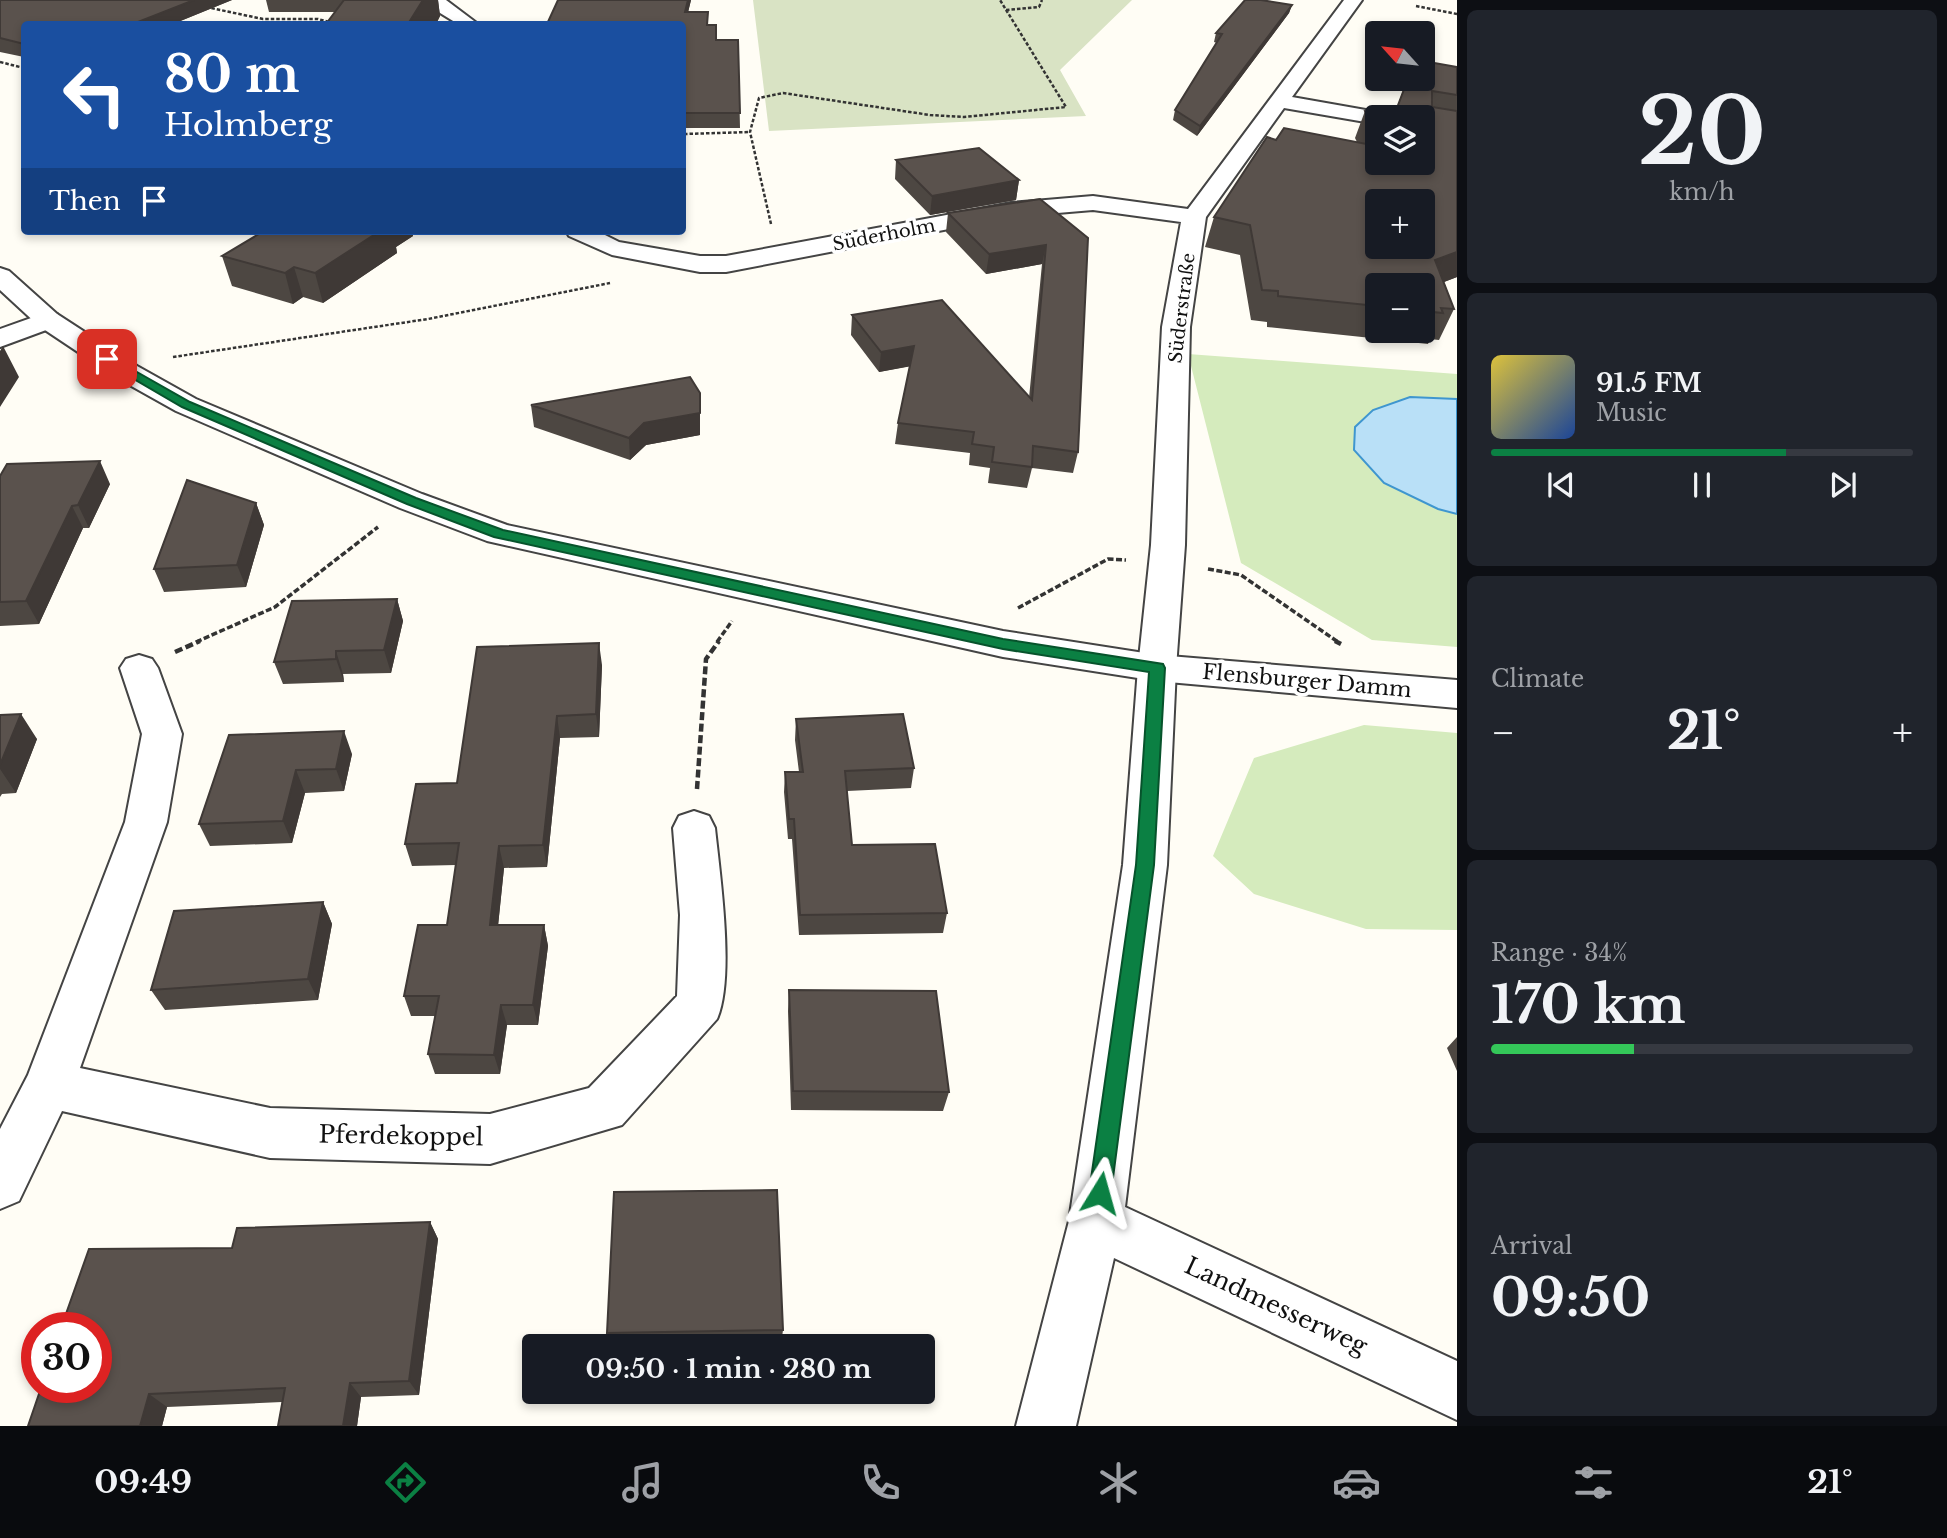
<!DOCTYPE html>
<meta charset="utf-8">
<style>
:root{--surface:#171b24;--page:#20242c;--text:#f1f3f6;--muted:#9ea1a6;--line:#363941;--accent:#0b8043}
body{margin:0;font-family:"Libre Baskerville",serif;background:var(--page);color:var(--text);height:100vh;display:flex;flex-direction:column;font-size:26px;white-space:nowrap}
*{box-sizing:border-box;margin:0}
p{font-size:23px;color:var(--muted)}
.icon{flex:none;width:38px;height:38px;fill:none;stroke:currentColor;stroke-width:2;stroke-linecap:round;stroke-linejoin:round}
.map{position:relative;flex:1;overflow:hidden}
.side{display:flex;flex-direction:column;gap:10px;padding:10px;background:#0d0f14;width:490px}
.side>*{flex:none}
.top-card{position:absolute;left:21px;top:21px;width:665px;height:214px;border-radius:7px;box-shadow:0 4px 10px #0003;background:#1a4fa0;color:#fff;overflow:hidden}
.needle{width:46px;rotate:297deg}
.controls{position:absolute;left:1365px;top:21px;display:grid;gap:14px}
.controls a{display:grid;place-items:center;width:70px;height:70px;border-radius:7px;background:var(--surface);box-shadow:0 4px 10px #0003;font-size:35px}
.speed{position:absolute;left:21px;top:1312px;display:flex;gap:14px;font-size:35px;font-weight:700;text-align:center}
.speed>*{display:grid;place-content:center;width:91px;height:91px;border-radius:50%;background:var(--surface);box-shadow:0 4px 10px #0003;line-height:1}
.speed .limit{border:10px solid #d22;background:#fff;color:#111}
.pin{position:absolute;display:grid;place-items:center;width:60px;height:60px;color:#fff;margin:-30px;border-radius:14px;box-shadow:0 4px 10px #0006}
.me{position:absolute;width:77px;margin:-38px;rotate:8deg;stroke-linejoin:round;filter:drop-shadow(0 0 5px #0008)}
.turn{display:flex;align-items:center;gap:24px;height:147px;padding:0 28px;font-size:32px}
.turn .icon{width:91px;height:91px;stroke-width:2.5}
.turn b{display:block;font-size:49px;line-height:60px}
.then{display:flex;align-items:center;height:66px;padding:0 28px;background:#0003;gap:14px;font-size:26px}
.big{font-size:52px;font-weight:700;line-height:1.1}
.side .card{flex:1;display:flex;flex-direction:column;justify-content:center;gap:10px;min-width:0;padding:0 24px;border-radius:10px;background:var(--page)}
.side .dial{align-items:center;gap:0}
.dial b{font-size:91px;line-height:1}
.song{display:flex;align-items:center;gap:21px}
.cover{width:84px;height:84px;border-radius:10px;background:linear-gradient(135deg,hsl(50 70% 55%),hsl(220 70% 35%))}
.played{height:7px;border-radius:4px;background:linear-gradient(90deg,var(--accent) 70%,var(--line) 70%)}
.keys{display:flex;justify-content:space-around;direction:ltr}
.heat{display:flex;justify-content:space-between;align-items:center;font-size:38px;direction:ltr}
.charge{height:10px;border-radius:5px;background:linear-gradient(90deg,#34c759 34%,var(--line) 0)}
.trip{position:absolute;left:522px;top:1334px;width:413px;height:70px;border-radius:7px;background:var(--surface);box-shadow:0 4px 10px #0003;font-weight:700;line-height:70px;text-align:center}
.menu{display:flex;height:112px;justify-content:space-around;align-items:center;background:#090b0e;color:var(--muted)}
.menu .icon{width:49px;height:49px}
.menu .active{color:var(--accent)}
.menu b{font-size:32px;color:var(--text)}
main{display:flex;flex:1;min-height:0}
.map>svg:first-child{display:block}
.green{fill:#d5ebbd}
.cemetery{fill:#d9e3c4}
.water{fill:#b9e0f7;stroke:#3f96cf;stroke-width:2}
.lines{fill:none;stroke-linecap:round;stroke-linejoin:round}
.minor-casing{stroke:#444;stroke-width:4}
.tertiary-casing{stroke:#444;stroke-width:4}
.path-far2{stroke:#333;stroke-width:2.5;stroke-dasharray:3.5 2;stroke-linecap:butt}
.path-far1{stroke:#333;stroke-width:3.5;stroke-dasharray:6 2.5;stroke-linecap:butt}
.path{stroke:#333;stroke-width:4.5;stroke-dasharray:8 3.5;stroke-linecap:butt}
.minor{fill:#fff;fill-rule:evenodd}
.tertiary{fill:#fff;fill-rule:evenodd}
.wall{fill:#4d4742;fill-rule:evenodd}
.shaded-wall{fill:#3f3936}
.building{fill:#5a524d;stroke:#3f3936;stroke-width:2;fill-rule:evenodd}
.route{fill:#0b8043;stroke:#07532c;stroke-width:2}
.labels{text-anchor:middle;stroke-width:7;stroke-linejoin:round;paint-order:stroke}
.far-street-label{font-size:18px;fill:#111;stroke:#fff}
.street-label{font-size:21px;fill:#111;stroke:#fff}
.near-street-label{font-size:24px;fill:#111;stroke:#fff}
</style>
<main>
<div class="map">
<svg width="1457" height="1426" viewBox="0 0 1457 1426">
<rect width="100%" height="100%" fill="#fffdf5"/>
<path class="green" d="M 1188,354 L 1457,374 L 1457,647 L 1372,640 L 1241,563 Z
M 1364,725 L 1457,733 L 1457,930 L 1366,929 L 1254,894 L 1213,856 L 1254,758 Z"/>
<path class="cemetery" d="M 753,0 L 1132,0 L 1060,70 L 1086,116 L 769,131 Z"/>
<path class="water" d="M 1410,397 L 1457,399 L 1457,514 L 1438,509 L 1384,483 L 1354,450 L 1355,427 L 1373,410 Z"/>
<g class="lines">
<defs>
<path id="minor" d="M 419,0 L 446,0 L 478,24 L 458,24 Z
M 1344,0 L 1362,0 L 1292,97 L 1377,112 L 1387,117 L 1377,117 L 1377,124 L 1284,108 L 1206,217 L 1190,327 L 1185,545 L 1176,668 L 1167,865 L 1125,1207 L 1457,1361 L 1457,1420 L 1114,1258 L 1076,1426 L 1016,1426 L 1069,1221 L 1123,865 L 1138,668 L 1151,545 L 1162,327 L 1181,222 L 1093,210 L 1011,217 L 726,272 L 700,272 L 612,255 L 569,236 L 566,231 L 597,231 L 619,242 L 700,256 L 726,256 L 1011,203 L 1093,196 L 1188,209 Z
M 48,312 L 57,314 L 61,320 L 57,326 L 0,347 L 0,329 Z
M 139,655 L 152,659 L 158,668 L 182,734 L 167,822 L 80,1068 L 270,1108 L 490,1114 L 589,1088 L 677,996 L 680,915 L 673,828 L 679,816 L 694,811 L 709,816 L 715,828 C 720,875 735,978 717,1019 L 622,1125 L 490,1164 L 270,1158 L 62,1111 L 19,1201 L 0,1209 L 0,1129 L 28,1075 L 125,822 L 142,734 L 120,668 L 126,659 Z"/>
<path id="tertiary" d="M 0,268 L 9,271 L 57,314 L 137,366 L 196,399 L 422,494 L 507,525 L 1003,631 L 1157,655 L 1457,680 L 1457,708 L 1157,681 L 1003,657 L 487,541 L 400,508 L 176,411 L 117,378 L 39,326 L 0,290 Z"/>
</defs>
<use href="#minor" class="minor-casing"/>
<use href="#tertiary" class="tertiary-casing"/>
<path class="path-far2" d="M 1416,6 L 1457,14
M 206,7 L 263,19 L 318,19 L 336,24
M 1006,10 L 1039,7 L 1042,0
M 0,62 L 24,68
M 684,134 L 750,132
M 771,224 L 750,132 L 759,98 L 783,93 L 930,115 L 964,117 L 1066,107 L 1000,0
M 173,357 L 428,319 L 610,283"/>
<path class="path-far1" d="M 1208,569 L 1241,575 L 1338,642
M 1018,608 L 1108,559 L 1126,560
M 196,642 L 275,607 L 378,527
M 717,642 L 732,621"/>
<path class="path" d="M 1335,641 L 1341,644
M 175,652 L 200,641
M 697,789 L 706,659 L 719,641"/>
<use href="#minor" class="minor"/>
<use href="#tertiary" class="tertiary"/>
</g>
<path class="wall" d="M 0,0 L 232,0 L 173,24 L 24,24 L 24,57 L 0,52 Z
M 266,0 L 438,0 L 440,16 L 436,24 L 326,24 L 335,12 L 269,12 Z
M 558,0 L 691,0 L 688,12 L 708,25 L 716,40 L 738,40 L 740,128 L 682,128 L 682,24 Z
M 1292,5 L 1289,13 L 1197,136 L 1173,120 L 1175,110 L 1217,43 L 1214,42 L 1216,33 Z
M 1457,67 L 1457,277 L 1444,282 L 1454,309 L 1439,340 L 1430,339 L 1428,344 L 1267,327 L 1267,322 L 1251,320 L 1240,255 L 1205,247 L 1214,217 L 1276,140 L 1357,142 L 1355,138 L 1365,111 L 1395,113 L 1407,79 ZM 1377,285 L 1423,285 L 1423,331 L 1377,331 Z
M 896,160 L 1019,180 L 1016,200 L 930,215 L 895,179 Z
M 1040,199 L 1078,452 L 1073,473 L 1032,468 L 1027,488 L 988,483 L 990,468 L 969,465 L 970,453 L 895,444 L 898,423 L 910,366 L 879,372 L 851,335 L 852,315 L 1029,398 L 1042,264 L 986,274 L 946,232 L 948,213 Z
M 264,231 L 412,231 L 413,236 L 396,247 L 397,253 L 323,303 L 303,297 L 293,304 L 232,286 L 222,256 Z
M 531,405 L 700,435 L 646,445 L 630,460 L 534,427 Z
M 0,476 L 110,484 L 89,528 L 83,528 L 39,624 L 0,626 Z
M 256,503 L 264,525 L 246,587 L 164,592 L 154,569 Z
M 397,599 L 403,621 L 391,673 L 343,674 L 344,682 L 283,684 L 274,662 Z
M 602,665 L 599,737 L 560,738 L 547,867 L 504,868 L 498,925 L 544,925 L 548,946 L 538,1025 L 507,1025 L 500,1074 L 435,1074 L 428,1054 L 435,1016 L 411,1016 L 404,996 L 447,925 L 456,865 L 412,866 L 405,844 Z
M 0,715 L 37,739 L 16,793 L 2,794 L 0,797 Z
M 796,719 L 914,768 L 911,788 L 847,791 L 852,845 L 947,913 L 943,933 L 799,935 L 792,839 L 788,839 L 784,792 L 785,772 L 799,772 L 795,740 Z
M 229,735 L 352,754 L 344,791 L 305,793 L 292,843 L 210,846 L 199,824 Z
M 323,902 L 332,924 L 318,1000 L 165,1010 L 151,990 Z
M 789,990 L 949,1092 L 943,1111 L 791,1110 L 788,1011 Z
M 1457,1037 L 1457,1071 L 1447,1048 Z
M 430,1222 L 438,1239 L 419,1395 L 361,1397 L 357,1426 L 278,1426 L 282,1402 L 167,1407 L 162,1426 L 28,1426 L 232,1248 Z
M 783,1330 L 781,1345 L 738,1346 L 610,1346 L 607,1333 Z"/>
<path class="shaded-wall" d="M 194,0 L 232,0 L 173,24 L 133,24 Z
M 423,0 L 438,0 L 440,16 L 436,24 L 408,24 Z
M 688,0 L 691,0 L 685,25 L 685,12 Z
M 1292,5 L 1289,13 L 1197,136 L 1200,126 Z
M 1019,180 L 1016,200 L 930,215 L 932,196 Z
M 380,231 L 412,231 L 413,236 L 396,247 L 397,253 L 323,303 L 315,273 Z
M 1046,245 L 1042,264 L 986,274 L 989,254 Z
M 1457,252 L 1457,277 L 1423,290 L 1435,260 Z
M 294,267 L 303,297 L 293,304 L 285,273 Z
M 3,346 L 19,377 L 0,407 L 0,351 Z
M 914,346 L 912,366 L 879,372 L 881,352 Z
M 700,393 L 700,435 L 646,445 L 630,460 L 629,438 L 644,423 Z
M 100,461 L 110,484 L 89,528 L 78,505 Z
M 256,503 L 264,525 L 246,587 L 237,565 Z
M 72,506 L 83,528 L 39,624 L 26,601 Z
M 397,599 L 403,621 L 391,673 L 384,650 Z
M 599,643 L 602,665 L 599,737 L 596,714 Z
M 336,651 L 343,674 L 344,682 L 336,659 Z
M 21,714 L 37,739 L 16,793 L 0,769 L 0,765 Z
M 557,716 L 560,738 L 547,867 L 543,845 Z
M 344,731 L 352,754 L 344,791 L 336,769 Z
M 296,770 L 305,793 L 292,843 L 283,821 Z
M 499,846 L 504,868 L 496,946 L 490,925 Z
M 323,902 L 332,924 L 318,1000 L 308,979 Z
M 544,925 L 548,946 L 538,1025 L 533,1005 Z
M 501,1005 L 507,1025 L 500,1074 L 494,1055 Z
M 430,1222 L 438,1239 L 419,1395 L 409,1381 Z
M 350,1383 L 361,1397 L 357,1426 L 343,1426 Z
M 149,1394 L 167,1407 L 162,1426 L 140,1426 Z"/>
<path class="building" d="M 0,0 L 194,0 L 133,24 L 24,24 L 24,44 L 0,38 Z
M 344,0 L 423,0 L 408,24 L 326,24 Z
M 558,0 L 688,0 L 685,12 L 708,12 L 707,25 L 716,25 L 716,40 L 738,40 L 740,113 L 682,113 L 682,24 L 547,24 Z
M 1245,0 L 1261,0 L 1292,5 L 1200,126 L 1175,110 L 1222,34 L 1216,33 Z
M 1423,61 L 1457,67 L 1457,95 L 1432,91 L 1432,107 L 1457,111 L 1457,252 L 1435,260 L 1454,309 L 1441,308 L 1443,313 L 1423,311 L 1423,285 L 1377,285 L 1377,306 L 1278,296 L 1278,291 L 1262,290 L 1250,225 L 1214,217 L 1267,137 L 1276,140 L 1284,128 L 1377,146 L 1377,163 L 1423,163 L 1423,117 L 1377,117 L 1377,144 L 1365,111 L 1395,113 L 1408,79 L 1423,79 ZM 1377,201 L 1423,201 L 1423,247 L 1377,247 Z
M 979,148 L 1019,180 L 932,196 L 896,160 Z
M 1040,199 L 1088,238 L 1078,452 L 1033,446 L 1032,467 L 992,462 L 994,447 L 972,444 L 974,432 L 898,423 L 914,346 L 881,352 L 852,315 L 942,300 L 1032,400 L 1046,245 L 989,254 L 948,213 Z
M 264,231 L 380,231 L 315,273 L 294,267 L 285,273 L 222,256 Z
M 690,377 L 700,393 L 700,413 L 644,423 L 629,438 L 531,405 Z
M 100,461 L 78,505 L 72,506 L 26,601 L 0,602 L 0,476 L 7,464 Z
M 187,480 L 256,503 L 237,565 L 154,569 Z
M 397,599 L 384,650 L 336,651 L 336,659 L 274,662 L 292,601 Z
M 599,643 L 596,714 L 557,716 L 543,845 L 499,846 L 490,925 L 544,925 L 533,1005 L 501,1005 L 494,1055 L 428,1054 L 439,996 L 404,996 L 418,925 L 447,925 L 459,843 L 405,844 L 416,784 L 457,783 L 477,647 Z
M 21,714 L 0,765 L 0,715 Z
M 903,714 L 914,768 L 845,771 L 852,845 L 935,844 L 947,913 L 800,915 L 794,819 L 789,819 L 785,772 L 803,772 L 796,719 Z
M 344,731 L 336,769 L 296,770 L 283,821 L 199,824 L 229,735 Z
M 323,902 L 308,979 L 151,990 L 174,911 Z
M 789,990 L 936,991 L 949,1092 L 793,1091 Z
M 777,1190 L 783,1330 L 607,1333 L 614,1192 Z
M 430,1222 L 409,1381 L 350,1383 L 343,1426 L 278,1426 L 285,1388 L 149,1394 L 140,1426 L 28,1426 L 41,1388 L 96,1388 L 96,1328 L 61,1328 L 89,1249 L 232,1248 L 237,1228 Z"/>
<path class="route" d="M 107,355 L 190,402 L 416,498 L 503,530 L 1003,639 L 1163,664 L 1165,668 L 1154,865 L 1111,1193 L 1107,1201 L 1100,1204 L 1092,1201 L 1089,1193 L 1136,865 L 1149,672 L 1003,649 L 494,537 L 407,504 L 182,407 L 103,361 L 102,359 Z"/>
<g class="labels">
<g class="far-street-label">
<text transform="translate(884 235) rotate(-11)" y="6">Süderholm</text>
<text transform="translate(1182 308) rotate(-83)" y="6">Süderstraße</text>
</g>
<g class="street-label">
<text transform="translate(1307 681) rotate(5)" y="7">Flensburger Damm</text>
</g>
<g class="near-street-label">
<text transform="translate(401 1136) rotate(1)" y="8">Pferdekoppel</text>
<text transform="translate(1276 1306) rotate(25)" y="8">Landmesserweg</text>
</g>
</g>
</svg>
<div class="controls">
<a><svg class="needle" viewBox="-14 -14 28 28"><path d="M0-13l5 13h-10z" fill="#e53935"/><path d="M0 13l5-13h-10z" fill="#9ea1a6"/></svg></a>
<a><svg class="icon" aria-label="layers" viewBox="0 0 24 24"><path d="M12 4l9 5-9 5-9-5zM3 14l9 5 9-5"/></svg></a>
<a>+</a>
<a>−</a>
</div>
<div class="speed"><div class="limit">30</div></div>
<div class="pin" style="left:107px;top:359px;background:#d93025"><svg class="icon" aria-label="arrive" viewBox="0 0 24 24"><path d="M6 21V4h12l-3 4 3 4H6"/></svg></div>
<svg class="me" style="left:1100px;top:1193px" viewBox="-20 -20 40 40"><path d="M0-17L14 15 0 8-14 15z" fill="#0b8043" stroke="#fff" stroke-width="4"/></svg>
<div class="trip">09:50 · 1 min · 280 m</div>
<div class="top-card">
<div class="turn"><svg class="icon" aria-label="left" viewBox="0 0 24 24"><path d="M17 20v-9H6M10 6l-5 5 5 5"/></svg><div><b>80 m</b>Holmberg</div></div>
<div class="then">Then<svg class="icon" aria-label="arrive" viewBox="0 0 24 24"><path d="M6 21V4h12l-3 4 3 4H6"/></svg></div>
</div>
</div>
<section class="side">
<div class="card dial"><b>20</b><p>km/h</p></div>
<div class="card">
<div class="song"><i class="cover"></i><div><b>91.5 FM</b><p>Music</p></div></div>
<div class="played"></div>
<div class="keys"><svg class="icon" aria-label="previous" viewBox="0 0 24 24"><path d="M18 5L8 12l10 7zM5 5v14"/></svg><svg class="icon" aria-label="pause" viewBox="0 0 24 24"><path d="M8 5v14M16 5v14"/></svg><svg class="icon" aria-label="next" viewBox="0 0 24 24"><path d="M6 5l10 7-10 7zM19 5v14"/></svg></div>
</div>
<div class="card"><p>Climate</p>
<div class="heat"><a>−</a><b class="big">21°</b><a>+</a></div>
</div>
<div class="card"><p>Range · 34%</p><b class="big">170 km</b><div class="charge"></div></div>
<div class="card"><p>Arrival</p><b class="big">09:50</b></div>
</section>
</main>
<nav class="menu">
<b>09:49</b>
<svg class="icon active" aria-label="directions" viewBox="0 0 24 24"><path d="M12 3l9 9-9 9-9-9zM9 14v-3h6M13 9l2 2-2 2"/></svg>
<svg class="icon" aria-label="music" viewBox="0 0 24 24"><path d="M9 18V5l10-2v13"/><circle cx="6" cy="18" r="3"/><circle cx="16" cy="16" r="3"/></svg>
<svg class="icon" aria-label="phone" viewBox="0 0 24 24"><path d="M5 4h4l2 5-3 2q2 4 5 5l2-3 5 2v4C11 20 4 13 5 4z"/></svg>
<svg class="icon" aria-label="climate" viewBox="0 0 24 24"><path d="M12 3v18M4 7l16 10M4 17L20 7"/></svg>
<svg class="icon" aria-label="car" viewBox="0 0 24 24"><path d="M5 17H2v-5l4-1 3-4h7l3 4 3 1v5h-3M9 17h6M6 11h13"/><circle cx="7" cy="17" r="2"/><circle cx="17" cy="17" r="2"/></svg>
<svg class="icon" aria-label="filters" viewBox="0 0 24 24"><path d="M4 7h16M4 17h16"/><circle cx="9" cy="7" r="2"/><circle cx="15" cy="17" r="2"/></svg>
<b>21°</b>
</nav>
